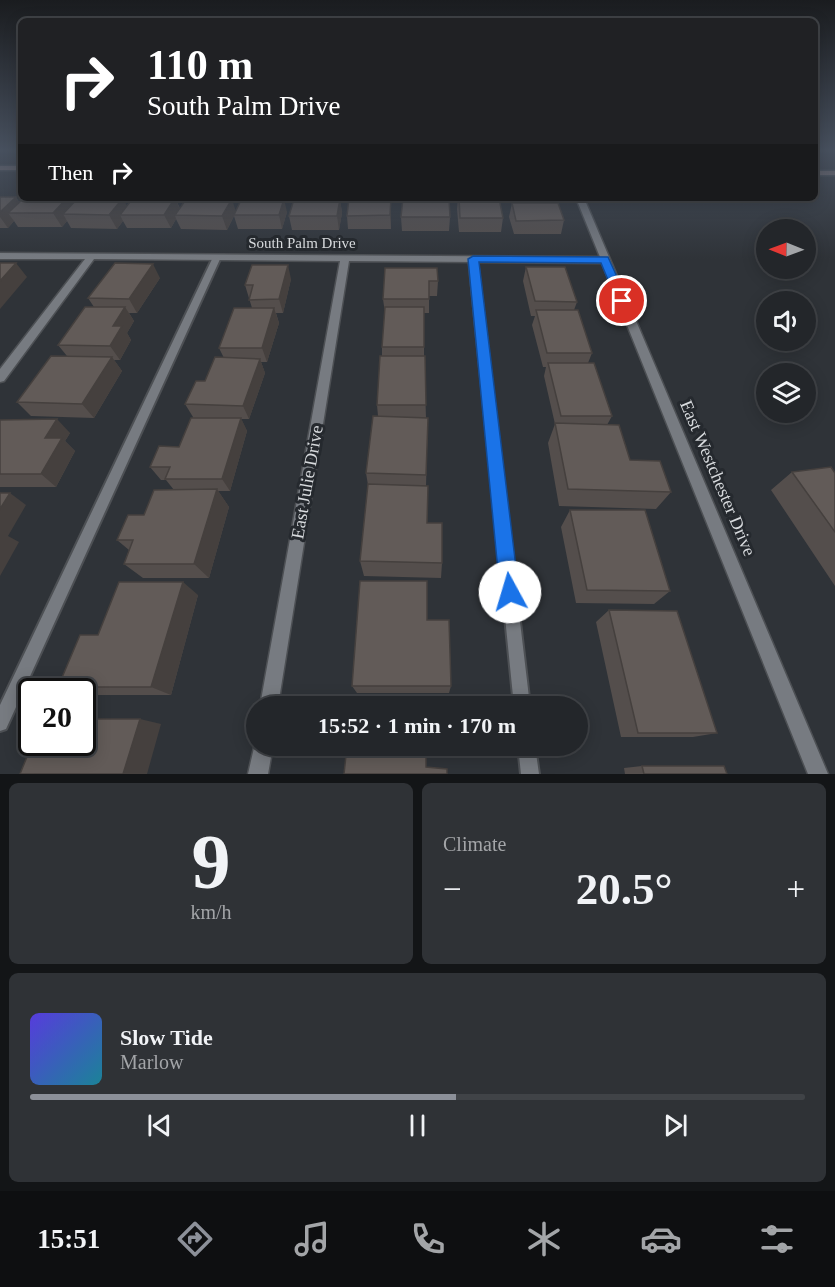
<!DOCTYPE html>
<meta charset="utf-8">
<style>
:root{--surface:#23262a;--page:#2f3236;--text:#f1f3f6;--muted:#a3a5a8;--line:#404347;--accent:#8c9099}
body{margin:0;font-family:Georgia,serif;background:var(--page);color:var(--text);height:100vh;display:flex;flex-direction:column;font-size:22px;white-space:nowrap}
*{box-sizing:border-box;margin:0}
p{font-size:20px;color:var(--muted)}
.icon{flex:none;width:33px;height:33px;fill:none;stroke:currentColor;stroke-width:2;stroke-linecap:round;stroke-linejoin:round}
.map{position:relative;height:774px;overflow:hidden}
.drawer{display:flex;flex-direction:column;gap:9px;padding:9px;background:#131517;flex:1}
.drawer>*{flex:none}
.banner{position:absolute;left:18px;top:18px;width:800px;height:183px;border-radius:9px;box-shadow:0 3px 15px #0003,0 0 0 2px var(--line);background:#202124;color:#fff;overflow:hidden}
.needle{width:39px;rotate:271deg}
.buttons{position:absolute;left:756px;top:219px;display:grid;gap:12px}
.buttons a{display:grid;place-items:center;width:60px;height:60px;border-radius:50%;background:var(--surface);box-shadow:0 3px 15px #0003,0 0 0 2px var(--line);font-size:30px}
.speed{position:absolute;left:18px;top:678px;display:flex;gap:12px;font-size:30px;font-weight:700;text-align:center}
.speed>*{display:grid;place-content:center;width:78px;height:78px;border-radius:50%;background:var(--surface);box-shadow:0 3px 15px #0003,0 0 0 2px var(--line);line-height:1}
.speed .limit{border:3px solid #111;border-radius:9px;background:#fff;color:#111}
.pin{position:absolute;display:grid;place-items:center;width:51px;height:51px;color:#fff;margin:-26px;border:3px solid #fff;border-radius:50%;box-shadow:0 2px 6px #0007}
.me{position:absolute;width:66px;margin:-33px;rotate:354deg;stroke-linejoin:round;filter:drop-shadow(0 0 4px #0008)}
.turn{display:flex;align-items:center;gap:21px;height:126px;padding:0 30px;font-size:27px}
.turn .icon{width:78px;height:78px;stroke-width:2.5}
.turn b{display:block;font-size:42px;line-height:51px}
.then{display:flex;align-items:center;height:57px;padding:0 30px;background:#0003;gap:12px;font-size:22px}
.big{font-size:45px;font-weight:600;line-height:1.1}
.drawer .card{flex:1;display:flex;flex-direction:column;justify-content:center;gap:9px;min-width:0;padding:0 21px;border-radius:9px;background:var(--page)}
.drawer .dial{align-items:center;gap:0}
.dial b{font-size:78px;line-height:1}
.song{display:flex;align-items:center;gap:18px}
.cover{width:72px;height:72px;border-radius:9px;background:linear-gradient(135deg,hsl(250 70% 55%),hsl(190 70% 35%))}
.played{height:6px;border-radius:3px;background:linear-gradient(90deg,var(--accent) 55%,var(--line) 55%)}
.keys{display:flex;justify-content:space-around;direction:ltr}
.heat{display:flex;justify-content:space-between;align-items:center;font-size:33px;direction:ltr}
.drawer .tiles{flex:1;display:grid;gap:9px;grid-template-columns:1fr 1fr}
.card:last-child{grid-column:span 2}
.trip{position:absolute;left:246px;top:696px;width:342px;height:60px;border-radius:30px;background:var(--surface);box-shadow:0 3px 15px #0003,0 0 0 2px var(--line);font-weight:600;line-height:60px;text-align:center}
.tab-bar{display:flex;height:96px;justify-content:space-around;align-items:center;background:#0e0f11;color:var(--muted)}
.tab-bar .icon{width:42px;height:42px}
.tab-bar .current{color:var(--accent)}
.tab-bar b{font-size:27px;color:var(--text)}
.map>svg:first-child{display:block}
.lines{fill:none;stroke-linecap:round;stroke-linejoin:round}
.lane-casing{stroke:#4d5054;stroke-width:4}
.street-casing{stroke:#4d5054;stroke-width:3}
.secondary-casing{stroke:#4d5054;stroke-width:3}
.lane{fill:#777b81;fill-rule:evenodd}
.street{fill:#777b81;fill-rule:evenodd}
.secondary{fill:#9b8788;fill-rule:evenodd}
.wall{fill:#544e4c}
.shaded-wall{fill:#45403e}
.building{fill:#625b58;stroke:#45403e;stroke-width:1.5}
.route{fill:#1a73e8;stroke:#114b97;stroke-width:1.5}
.labels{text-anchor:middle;stroke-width:6;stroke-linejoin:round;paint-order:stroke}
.far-street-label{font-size:15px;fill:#d7dadd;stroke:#25292e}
.street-label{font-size:18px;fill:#d7dadd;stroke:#25292e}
</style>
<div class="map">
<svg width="835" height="774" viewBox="0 0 835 774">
<rect width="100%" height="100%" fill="#2f3338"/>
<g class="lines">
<defs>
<path id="lane" d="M 214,255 L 217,255 L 221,257 L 6,729 L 0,731 L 0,705 Z
M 470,257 L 473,257 L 477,259 L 530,706 L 514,706 L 469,259 Z
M 518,746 L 535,746 L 539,774 L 521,774 Z"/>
<path id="street" d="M 576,198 L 584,198 L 828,774 L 808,774 L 602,263 L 349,261 L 278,706 L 260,706 L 340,261 L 94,259 L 4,381 L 0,382 L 0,369 L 85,259 L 0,259 L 0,253 L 600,257 Z
M 256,739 L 256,746 L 273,746 L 268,774 L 248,774 Z"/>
<path id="secondary" d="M 0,166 L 21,166 L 21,170 L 0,170 Z
M 814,171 L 835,171 L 835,175 L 814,175 Z"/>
</defs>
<use href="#lane" class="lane-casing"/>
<use href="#street" class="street-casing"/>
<use href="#secondary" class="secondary-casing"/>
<use href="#lane" class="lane"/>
<use href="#street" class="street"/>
<use href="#secondary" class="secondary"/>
</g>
<path class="wall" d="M 0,197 L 16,197 L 19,202 L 24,198 L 68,198 L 72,204 L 127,206 L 175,198 L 180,208 L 236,211 L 242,198 L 273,198 L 287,212 L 282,229 L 238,229 L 234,216 L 227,230 L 181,229 L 176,219 L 171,228 L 127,228 L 123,221 L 117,229 L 71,228 L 67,221 L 62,227 L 18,227 L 14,221 L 8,228 L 0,228 Z
M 458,198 L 499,198 L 503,218 L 501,232 L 459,232 L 457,209 Z
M 340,199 L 342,213 L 339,230 L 292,230 L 289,216 Z
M 512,203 L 564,220 L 561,234 L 514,234 L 509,217 Z
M 391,208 L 391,229 L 348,229 L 347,216 Z
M 401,217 L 450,217 L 449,231 L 402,231 Z
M 526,267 L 577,302 L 574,310 L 592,353 L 588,363 L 612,416 L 607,425 L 630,460 L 671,492 L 656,509 L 559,506 L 548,443 L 555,424 L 544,376 L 546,367 L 543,367 L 532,325 L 535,316 L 531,316 L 523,281 Z
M 385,268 L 438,281 L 437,296 L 429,296 L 429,313 L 424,313 L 424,356 L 426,418 L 428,418 L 426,486 L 427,523 L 442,563 L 441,578 L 364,576 L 360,561 L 368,485 L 366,473 L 378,416 L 377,405 L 382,356 L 382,347 L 385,313 L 383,299 Z
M 160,278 L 137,313 L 129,313 L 134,321 L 127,333 L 131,340 L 120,360 L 114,360 L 122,371 L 94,418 L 31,416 L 17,402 L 67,356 L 58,345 L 94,307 L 88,298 Z
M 291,279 L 283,313 L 276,313 L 279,323 L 267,362 L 261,362 L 265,373 L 249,419 L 241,419 L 247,431 L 230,491 L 218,491 L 229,507 L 209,578 L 143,578 L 124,564 L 129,550 L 117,540 L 174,490 L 166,480 L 161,480 L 150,467 L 179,447 L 193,417 L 185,404 L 224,358 L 219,348 L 252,308 L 245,285 Z
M 0,420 L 70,433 L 65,441 L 75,451 L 56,487 L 0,487 Z
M 792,472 L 835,473 L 835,586 L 771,490 Z
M 570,510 L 670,591 L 654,604 L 576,603 L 561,527 Z
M 198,595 L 171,695 L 85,695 L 82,694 L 82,692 L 73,692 L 58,687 L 98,635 Z
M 609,610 L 717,733 L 693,737 L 621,737 L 596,622 Z
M 427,620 L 451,686 L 449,693 L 357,693 L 352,686 Z
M 642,766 L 727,774 L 625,774 L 624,768 Z"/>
<path class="shaded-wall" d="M 16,197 L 25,211 L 8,213 L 14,221 L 8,228 L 0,217 L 0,212 Z
M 67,198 L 68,198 L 76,211 L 63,214 L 67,221 L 62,227 L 53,213 Z
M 123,198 L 130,212 L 120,215 L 123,221 L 117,229 L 109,215 Z
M 175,198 L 181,212 L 175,215 L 176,219 L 171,228 L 164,215 Z
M 391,198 L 391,229 L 390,215 Z
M 232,199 L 236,212 L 227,230 L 222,216 Z
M 284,199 L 287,212 L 282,229 L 279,215 Z
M 340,199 L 342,213 L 339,230 L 337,216 Z
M 16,263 L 27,277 L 0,309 L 0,281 Z
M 153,264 L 160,278 L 137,313 L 129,299 Z
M 288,265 L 291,279 L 283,313 L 279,299 Z
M 125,307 L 134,321 L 127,333 L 131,340 L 120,360 L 110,346 L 113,326 Z
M 274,308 L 279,323 L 267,362 L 262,348 Z
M 112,357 L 122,371 L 94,418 L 82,404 Z
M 260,359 L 265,373 L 249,419 L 243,406 Z
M 241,418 L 247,431 L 230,491 L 222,479 Z
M 57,419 L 70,433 L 65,441 L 75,451 L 56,487 L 41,474 L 45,438 Z
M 217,489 L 229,507 L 209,578 L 194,564 Z
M 10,493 L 26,505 L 8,536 L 19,542 L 0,576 L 0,509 Z
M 183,582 L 198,595 L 171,695 L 151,687 Z
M 140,719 L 161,724 L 147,774 L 123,774 Z"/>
<path class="building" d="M 0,197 L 16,197 L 0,212 Z
M 24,198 L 67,198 L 53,213 L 8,213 Z
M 78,198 L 123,198 L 109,215 L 63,214 Z
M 133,198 L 175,198 L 164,215 L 120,215 Z
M 187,198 L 188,198 L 232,199 L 222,216 L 175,215 Z
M 242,198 L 270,198 L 284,199 L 279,215 L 234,215 Z
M 349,198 L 391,198 L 390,215 L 347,216 Z
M 403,198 L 449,199 L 450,217 L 401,217 Z
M 459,198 L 499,198 L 503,218 L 460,218 Z
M 294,199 L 340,199 L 337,216 L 289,216 Z
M 512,203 L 558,203 L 564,220 L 516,221 Z
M 0,263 L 16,263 L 0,281 Z
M 115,263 L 153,264 L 129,299 L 88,298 Z
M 252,265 L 288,265 L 279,299 L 249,300 L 253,285 L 245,285 Z
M 526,267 L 565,267 L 577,302 L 535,301 Z
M 385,268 L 437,268 L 438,281 L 429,281 L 429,299 L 383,299 Z
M 85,307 L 125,307 L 113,326 L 122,326 L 110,346 L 58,345 Z
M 385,307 L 424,307 L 424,347 L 382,347 Z
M 234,308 L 274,308 L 262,348 L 219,348 Z
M 536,310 L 578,310 L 592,353 L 547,353 Z
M 51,356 L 112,357 L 82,404 L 17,402 Z
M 380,356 L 425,356 L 426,405 L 377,405 Z
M 215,357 L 260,359 L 243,406 L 185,404 L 196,381 L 205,381 Z
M 548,363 L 594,363 L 612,416 L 561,416 Z
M 373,416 L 428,418 L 426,475 L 366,473 Z
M 191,418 L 241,418 L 222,479 L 165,479 L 170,467 L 150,467 L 159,446 L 179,447 Z
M 57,419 L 45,438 L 62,438 L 41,474 L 0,474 L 0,420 Z
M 555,423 L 619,425 L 630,460 L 660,461 L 671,492 L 568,489 Z
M 831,467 L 835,473 L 835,532 L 792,472 Z
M 368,484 L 428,486 L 427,523 L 442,523 L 442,563 L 360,561 Z
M 217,489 L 194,564 L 124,564 L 133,540 L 117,540 L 128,515 L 144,515 L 154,490 Z
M 0,493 L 10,493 L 0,509 Z
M 570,510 L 645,510 L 670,591 L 587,590 Z
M 360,581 L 427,581 L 427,620 L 449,620 L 451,686 L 352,686 Z
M 119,582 L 183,582 L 151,687 L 58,687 L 80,635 L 98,635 Z
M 609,610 L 677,611 L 717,733 L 638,733 Z
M 82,719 L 140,719 L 123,774 L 20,774 L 33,742 L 82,742 Z
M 347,746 L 426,746 L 426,767 L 447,769 L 447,774 L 344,774 Z
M 642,766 L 724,766 L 727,774 L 644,774 Z"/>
<linearGradient id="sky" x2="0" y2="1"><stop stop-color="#1a1c1f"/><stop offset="0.58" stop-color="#47505e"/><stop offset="1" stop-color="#47505e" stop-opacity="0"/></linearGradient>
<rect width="835" height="259" fill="url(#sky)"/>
<path class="route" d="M 473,256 L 608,257 L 628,301 L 622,305 L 618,304 L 601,263 L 479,262 L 519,592 L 516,598 L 510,601 L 503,598 L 500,592 L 468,259 Z"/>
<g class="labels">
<g class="far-street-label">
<text x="302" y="248">South Palm Drive</text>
</g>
<g class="street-label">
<text transform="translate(718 478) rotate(67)" y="6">East Westchester Drive</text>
<text transform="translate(307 482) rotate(-80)" y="6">East Julie Drive</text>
</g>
</g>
</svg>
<div class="buttons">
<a><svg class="needle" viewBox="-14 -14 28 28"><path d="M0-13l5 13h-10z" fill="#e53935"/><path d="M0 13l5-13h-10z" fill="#a3a5a8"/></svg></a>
<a><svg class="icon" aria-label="sound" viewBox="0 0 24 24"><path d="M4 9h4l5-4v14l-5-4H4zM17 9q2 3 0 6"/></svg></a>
<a><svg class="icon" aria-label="layers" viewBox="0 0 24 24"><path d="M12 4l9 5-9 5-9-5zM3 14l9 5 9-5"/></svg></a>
</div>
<div class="speed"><div class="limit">20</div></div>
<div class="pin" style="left:622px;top:301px;background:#d93025"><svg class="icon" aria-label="arrive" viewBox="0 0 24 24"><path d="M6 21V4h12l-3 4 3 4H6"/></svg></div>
<svg class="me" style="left:510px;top:592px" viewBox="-20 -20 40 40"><circle r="19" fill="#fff"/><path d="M0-13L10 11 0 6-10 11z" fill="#1a73e8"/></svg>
<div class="trip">15:52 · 1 min · 170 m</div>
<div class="banner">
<div class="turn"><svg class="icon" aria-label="right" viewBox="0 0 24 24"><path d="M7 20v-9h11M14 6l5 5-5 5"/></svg><div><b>110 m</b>South Palm Drive</div></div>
<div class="then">Then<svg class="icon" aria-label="right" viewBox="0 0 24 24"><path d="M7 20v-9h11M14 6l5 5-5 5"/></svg></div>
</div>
</div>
<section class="drawer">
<div class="tiles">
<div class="card dial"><b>9</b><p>km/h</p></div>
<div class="card"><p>Climate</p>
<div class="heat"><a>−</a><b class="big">20.5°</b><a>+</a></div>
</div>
<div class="card">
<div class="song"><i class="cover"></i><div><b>Slow Tide</b><p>Marlow</p></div></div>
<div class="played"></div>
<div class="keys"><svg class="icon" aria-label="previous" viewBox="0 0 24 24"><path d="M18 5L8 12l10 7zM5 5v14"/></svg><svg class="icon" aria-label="pause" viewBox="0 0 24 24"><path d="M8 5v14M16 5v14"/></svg><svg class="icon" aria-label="next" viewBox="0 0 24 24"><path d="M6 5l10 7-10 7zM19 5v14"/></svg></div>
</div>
</div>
</section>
<nav class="tab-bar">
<b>15:51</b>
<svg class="icon current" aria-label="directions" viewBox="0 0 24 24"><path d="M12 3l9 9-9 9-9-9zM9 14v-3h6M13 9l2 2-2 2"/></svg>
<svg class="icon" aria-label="music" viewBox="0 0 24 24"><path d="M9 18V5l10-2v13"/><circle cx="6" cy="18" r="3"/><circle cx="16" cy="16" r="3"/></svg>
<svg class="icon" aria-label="phone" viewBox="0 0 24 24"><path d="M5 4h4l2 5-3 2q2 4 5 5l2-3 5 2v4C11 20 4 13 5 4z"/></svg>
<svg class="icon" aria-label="climate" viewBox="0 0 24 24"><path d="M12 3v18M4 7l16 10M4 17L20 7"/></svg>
<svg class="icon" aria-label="car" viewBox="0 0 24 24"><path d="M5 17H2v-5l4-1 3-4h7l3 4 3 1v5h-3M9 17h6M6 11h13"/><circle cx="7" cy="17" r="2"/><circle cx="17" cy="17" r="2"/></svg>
<svg class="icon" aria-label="filters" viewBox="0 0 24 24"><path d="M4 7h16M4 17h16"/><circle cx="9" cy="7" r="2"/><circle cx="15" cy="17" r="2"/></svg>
</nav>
